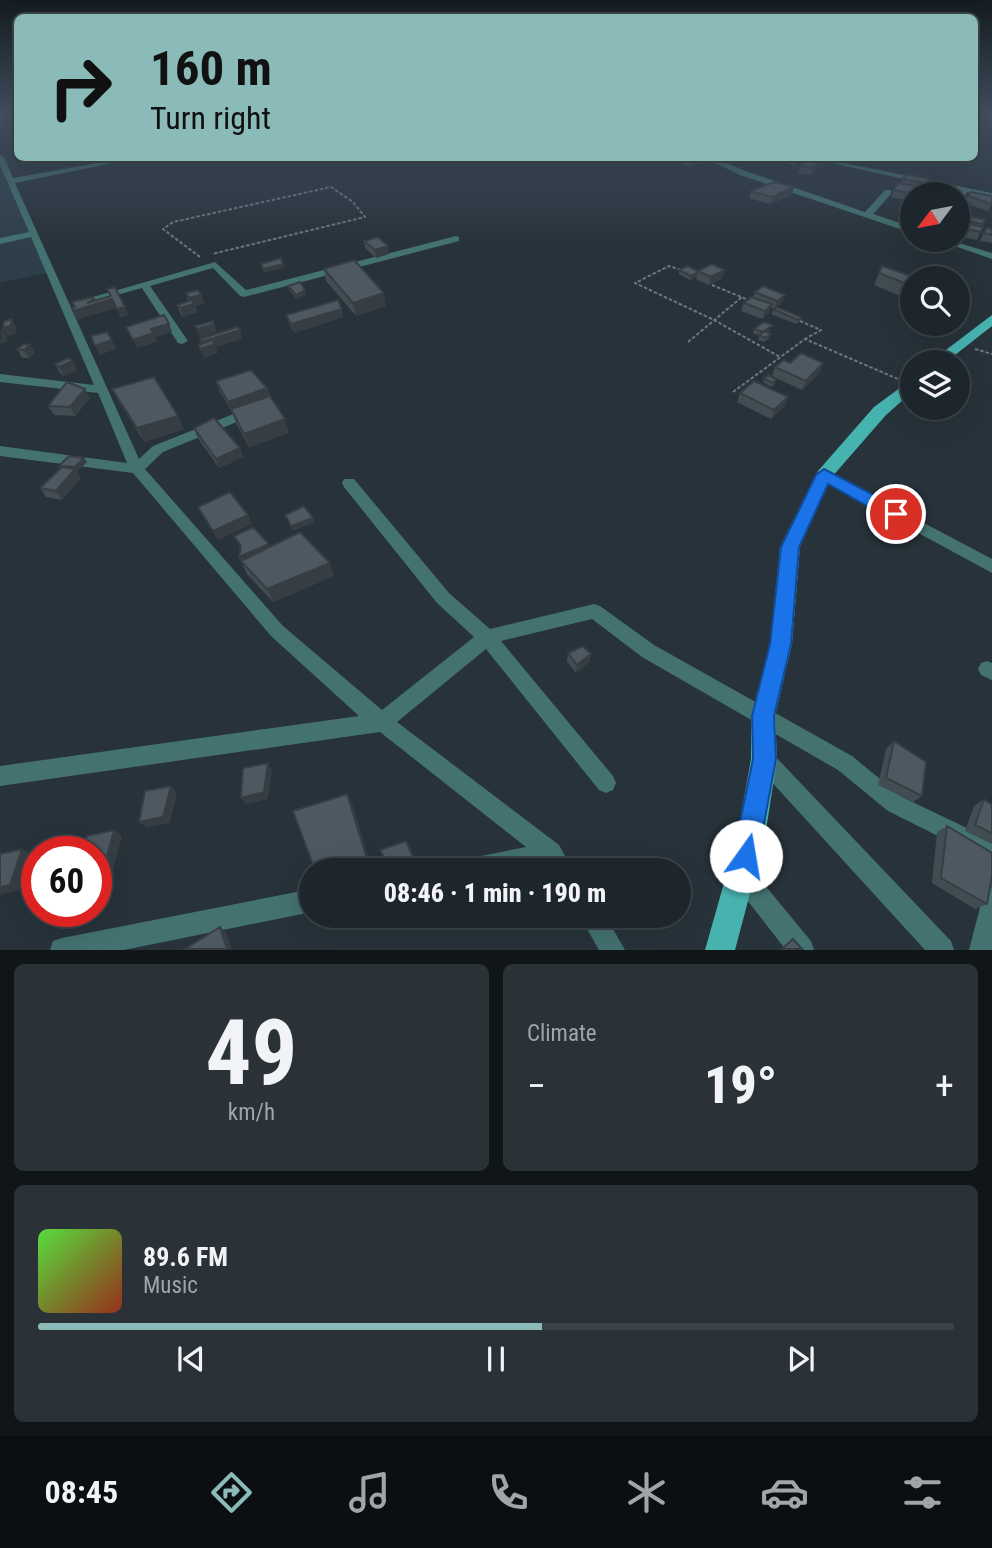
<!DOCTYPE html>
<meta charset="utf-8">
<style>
:root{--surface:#1d262c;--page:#2a3238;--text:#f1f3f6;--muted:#a0a5a9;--line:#3b4348;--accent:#8bbbb9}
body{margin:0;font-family:"Roboto Condensed",sans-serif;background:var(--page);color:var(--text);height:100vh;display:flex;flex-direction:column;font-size:26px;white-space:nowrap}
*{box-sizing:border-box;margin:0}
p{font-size:23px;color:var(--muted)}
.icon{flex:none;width:38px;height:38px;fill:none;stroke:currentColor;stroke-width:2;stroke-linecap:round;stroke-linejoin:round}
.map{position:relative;height:950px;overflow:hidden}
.sheet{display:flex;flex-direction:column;gap:14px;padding:14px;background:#101518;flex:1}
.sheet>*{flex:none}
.top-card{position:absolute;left:14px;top:14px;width:964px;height:147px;border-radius:10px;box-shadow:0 7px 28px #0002,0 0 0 2px var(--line);background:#8bbbb9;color:#111;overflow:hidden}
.needle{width:46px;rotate:238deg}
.buttons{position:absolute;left:900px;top:182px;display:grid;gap:14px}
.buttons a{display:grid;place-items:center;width:70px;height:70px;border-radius:50%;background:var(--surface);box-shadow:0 7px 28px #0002,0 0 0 2px var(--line);font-size:35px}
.speed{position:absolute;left:21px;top:836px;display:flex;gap:14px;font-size:35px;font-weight:700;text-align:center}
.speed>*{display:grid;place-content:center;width:91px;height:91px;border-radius:50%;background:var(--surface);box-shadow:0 7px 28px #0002,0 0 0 2px var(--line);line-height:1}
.speed .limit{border:10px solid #d22;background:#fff;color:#111}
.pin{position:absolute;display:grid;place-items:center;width:60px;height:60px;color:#fff;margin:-30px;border:4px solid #fff;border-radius:50%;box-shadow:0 2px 7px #0007}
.me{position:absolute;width:77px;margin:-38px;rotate:13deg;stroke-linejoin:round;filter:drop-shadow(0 0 5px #0008)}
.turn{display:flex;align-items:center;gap:24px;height:147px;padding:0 21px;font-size:32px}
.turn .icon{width:91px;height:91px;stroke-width:2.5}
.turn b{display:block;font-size:49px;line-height:60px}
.big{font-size:52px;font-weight:800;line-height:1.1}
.sheet .tile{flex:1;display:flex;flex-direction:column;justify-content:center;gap:10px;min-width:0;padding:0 24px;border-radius:10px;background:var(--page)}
.sheet .dial{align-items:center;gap:0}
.dial b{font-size:91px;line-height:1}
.song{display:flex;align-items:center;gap:21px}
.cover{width:84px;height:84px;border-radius:10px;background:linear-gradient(135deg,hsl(110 70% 55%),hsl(10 70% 35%))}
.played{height:7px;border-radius:4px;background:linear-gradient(90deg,var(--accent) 55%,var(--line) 55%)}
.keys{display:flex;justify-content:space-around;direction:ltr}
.heat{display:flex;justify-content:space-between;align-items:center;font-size:38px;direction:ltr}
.sheet .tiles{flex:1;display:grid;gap:14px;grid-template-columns:1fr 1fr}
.tile:last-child{grid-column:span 2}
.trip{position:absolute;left:299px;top:858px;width:392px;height:70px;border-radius:35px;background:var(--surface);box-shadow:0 7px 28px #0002,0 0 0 2px var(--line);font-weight:800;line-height:70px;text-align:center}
.tabs{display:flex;height:112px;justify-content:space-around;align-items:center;background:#0c0f12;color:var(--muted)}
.tabs .icon{width:49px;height:49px}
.tabs .active{color:var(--accent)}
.tabs b{font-size:32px;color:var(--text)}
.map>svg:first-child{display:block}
.built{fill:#2e3e4a}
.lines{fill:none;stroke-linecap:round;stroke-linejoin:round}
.path{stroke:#6e777e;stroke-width:2;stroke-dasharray:3.5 2;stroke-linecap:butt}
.minor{fill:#437270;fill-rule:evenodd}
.primary{fill:#47b3af;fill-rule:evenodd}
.wall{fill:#424c53}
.shaded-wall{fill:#363e44}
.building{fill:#4d5861;stroke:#363e44;stroke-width:2}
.route{fill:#1a73e8;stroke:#114b97;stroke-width:2}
</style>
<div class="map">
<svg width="992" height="950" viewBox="0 0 992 950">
<rect width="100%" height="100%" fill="#27323a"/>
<path class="built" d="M 0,157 L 51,272 L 0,283 Z"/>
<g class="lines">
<path class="path" d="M 200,257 L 163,229 L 173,222 L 331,187 L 353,202 L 365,217 L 212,254
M 681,270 L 669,266 L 635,283 L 714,320 L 780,357
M 712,285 L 751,301
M 800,321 L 821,330 L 805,339
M 688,342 L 742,297
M 975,349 L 992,354
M 733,392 L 805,339 L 898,379"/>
<path class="minor" d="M 0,155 L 4,157 L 13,178 L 125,158 L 138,158 L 15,183 L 139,459 L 153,446 L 246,409 L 254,409 L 256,412 L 254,415 L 163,452 L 145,469 L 283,626 L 382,710 L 474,637 L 437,603 L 344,487 L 342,483 L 344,479 L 354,479 L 449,593 L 490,629 L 594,604 L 600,606 L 654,645 L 852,756 L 902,797 L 992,840 L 992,863 L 888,811 L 838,770 L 642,657 L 592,619 L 501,641 L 613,776 L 616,783 L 613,790 L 606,793 L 599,790 L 486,649 L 397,722 L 559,845 L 573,870 L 549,870 L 546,865 L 523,870 L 455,870 L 458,862 L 466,859 L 526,847 L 380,732 L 0,786 L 0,766 L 359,716 L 271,636 L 133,473 L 0,456 L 0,446 L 127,463 L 98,393 L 0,382 L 0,374 L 94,385 L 31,237 L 0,244 L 0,238 L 29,232 L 0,165 Z
M 705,158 L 714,158 L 746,171 L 865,212 L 885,190 L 891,190 L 891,194 L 873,214 L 912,227 L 912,233 L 740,175 Z
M 808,158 L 820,158 L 992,193 L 992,197 L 967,192 L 961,206 L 957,208 L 959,191 Z
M 456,236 L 459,237 L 459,241 L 244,297 L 240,296 L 213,268 L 150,286 L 188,341 L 182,344 L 178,343 L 142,288 L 77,306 L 72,303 L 215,262 L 246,290 Z
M 937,240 L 949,240 L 992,253 L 992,259 Z
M 824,470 L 992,559 L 992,573 L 819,479 L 817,475 L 819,471 Z
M 987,661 L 992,663 L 992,680 L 981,675 L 978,669 L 981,663 Z
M 764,749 L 771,752 L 951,941 L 954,950 L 925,950 L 757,766 L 754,759 L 757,752 Z
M 741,863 L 749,866 L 811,941 L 814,950 L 786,950 L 733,882 L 730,874 L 733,866 Z
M 992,888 L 992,950 L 969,950 L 984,892 Z
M 312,889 L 312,912 L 124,950 L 50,950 L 53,941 L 62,938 Z
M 579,915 L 605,915 L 625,950 L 599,950 Z"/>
<path class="primary" d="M 992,315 L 992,326 L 946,362 L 930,362 Z
M 912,379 L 912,392 L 886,415 L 831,478 L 800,547 L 792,644 L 775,716 L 777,759 L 765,837 L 735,950 L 705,950 L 737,837 L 751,759 L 751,716 L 770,644 L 780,547 L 818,471 L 874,407 Z"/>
</g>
<path class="wall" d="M 681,158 L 704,158 L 703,162 L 691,167 L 680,163 Z
M 781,158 L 801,158 L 795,166 L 782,161 Z
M 826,158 L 824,165 L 810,175 L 798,173 L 800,166 Z
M 903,179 L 929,179 L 923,191 L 916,189 L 914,194 L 912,194 L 910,201 L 891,197 L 894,190 L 901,183 Z
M 751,191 L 792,195 L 770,204 L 749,198 Z
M 971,192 L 992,203 L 988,211 L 964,203 Z
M 961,214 L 985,220 L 977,240 L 957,236 L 957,231 L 959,227 L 957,227 L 957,221 Z
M 986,228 L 992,229 L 992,243 L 980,241 Z
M 364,241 L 389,254 L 376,258 L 365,248 Z
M 882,266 L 912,278 L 912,301 L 874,285 Z
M 324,269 L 386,306 L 356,316 L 326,281 Z
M 679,270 L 698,271 L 723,278 L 709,285 L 696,279 L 697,276 L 690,280 L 679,274 Z
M 288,286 L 306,295 L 297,299 L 289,290 Z
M 755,292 L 782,303 L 777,307 L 801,317 L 800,321 L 796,324 L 771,314 L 774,309 L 771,307 L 769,313 L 762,319 L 741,311 L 744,303 L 753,298 Z
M 186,293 L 201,295 L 204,303 L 195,306 L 197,312 L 183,317 L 180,313 L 177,305 L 188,301 Z
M 286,315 L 343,317 L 294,333 L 289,323 Z
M 754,329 L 771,330 L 767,332 L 769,338 L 764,342 L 758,340 L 759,336 L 753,333 Z
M 30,345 L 35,353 L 29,358 L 22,358 L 17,349 Z
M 72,361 L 77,370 L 64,376 L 60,373 L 55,364 Z
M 790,363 L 823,363 L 820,372 L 802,390 L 772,376 L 775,367 Z
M 764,378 L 776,380 L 775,384 L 771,387 L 763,382 Z
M 216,381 L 267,388 L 270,396 L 289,433 L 249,447 L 236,423 L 231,410 L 219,390 Z
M 112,389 L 184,429 L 144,442 L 119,402 Z
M 740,393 L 785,406 L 771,419 L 737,402 Z
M 90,398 L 75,416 L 54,415 L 48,406 Z
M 194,428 L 243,457 L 219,468 L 197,437 Z
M 84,458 L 87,462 L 77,471 L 81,478 L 62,500 L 46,497 L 40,488 L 61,468 L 59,466 Z
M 198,507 L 248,515 L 252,524 L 218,540 Z
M 234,536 L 270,547 L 334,576 L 273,602 L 247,574 L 239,557 L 241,549 Z
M 568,653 L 591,654 L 589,662 L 576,673 L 567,661 Z
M 894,741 L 922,796 L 913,802 L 878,785 L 886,749 Z
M 984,799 L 992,805 L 992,844 L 965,831 L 974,806 Z
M 352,804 L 372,870 L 315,870 Z
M 947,826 L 992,853 L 992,888 L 990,887 L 987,904 L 975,909 L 932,883 L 937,832 Z
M 406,841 L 416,866 L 399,870 L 390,870 L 380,850 Z"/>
<path class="shaded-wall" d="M 699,158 L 704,158 L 703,162 L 691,167 L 693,160 Z
M 826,158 L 824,165 L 810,175 L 812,168 Z
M 794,187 L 792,195 L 770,204 L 772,197 Z
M 388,246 L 389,254 L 376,258 L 375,250 Z
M 283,264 L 284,268 L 264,273 L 263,269 Z
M 725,270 L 723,278 L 709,285 L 711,277 Z
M 698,272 L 697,276 L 690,280 L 691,276 Z
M 305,290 L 306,295 L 297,299 L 296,295 Z
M 384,293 L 386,306 L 356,316 L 353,303 Z
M 201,295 L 204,303 L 195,306 L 197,312 L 183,317 L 180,308 L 191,305 L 189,298 Z
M 785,295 L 782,303 L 774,309 L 777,301 Z
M 93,297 L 97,304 L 112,299 L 116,308 L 77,320 L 73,311 Z
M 772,304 L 769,313 L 762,319 L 765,311 Z
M 125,307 L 129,315 L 121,318 L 117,309 Z
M 342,309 L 343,317 L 294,333 L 291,324 Z
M 12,319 L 17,328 L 16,334 L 8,336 L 3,328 Z
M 169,324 L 172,332 L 155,337 L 157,342 L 137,348 L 133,340 L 151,329 Z
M 214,324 L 217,332 L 200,338 L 197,329 Z
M 1,327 L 7,336 L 7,342 L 0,344 Z
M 240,330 L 242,339 L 216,347 L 218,353 L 204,358 L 200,349 L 203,348 L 201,342 Z
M 112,340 L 116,349 L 100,355 L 95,346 Z
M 30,345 L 35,353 L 29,358 L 24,350 Z
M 72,361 L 77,370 L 64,376 L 59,367 Z
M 823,363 L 820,372 L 802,390 L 806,381 Z
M 267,388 L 270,397 L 231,410 L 228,402 Z
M 85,389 L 90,398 L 75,416 L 70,407 Z
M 788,397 L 785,406 L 771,419 L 774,410 Z
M 178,416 L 184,429 L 144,442 L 137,428 Z
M 285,419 L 289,433 L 249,447 L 244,434 Z
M 240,448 L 243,457 L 219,468 L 216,459 Z
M 84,458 L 87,462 L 78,471 L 75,467 Z
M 75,469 L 81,478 L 62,500 L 56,491 Z
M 248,515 L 252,524 L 218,540 L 213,531 Z
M 313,518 L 315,522 L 293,531 L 291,526 Z
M 269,544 L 272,552 L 241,561 L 239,557 Z
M 330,563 L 334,576 L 273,602 L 267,589 Z
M 591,654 L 589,662 L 576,673 L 577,665 Z
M 268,763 L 272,770 L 268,799 L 246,804 L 241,798 Z
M 171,786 L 177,793 L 170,823 L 147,828 L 139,822 Z
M 347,794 L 352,804 L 372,870 L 368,862 Z
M 114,830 L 122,836 L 113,870 L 96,874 L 96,866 Z
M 22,849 L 33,855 L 20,890 L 0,895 L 0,887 Z
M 220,927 L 226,932 L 232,949 L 227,949 Z"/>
<path class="building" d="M 809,158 L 826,158 L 812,168 L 800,166 Z
M 906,174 L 929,179 L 926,183 L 903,179 Z
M 774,182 L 794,187 L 772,197 L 751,191 Z
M 898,183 L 917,186 L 913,194 L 894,190 Z
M 971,192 L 992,196 L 992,204 L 968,196 Z
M 961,214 L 985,220 L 983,224 L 958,219 Z
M 962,222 L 983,227 L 981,232 L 959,228 Z
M 986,228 L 992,229 L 992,235 L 984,233 Z
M 378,237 L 388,246 L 375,250 L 364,241 Z
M 281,258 L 283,264 L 263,269 L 261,264 Z
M 354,260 L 384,293 L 353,303 L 324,269 Z
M 712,264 L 725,270 L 711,277 L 698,271 Z
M 688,266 L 699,272 L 691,276 L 679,270 Z
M 882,266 L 917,278 L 912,278 L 912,286 L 879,273 Z
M 300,282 L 305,290 L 296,295 L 288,286 Z
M 763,286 L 785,295 L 777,301 L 755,292 Z
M 115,287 L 125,307 L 117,309 L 112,299 L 73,311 L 72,308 L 75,307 L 72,302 L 93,297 L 94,299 L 87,303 L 111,296 L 107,289 Z
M 198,290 L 201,295 L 189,298 L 186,293 Z
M 751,297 L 772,304 L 765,311 L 744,303 Z
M 192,300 L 194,304 L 180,308 L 177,305 Z
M 338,300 L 342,309 L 291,324 L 286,315 Z
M 777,307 L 801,317 L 798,320 L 773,309 Z
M 164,315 L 169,324 L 151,329 L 153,333 L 133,340 L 126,327 Z
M 12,319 L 11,326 L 3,328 L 4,321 Z
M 213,321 L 214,324 L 197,329 L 195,326 Z
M 764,322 L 773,325 L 763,332 L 754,329 Z
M 237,327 L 240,330 L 201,342 L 200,339 Z
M 765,331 L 771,334 L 765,338 L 759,335 Z
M 107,332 L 112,340 L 95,346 L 91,336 Z
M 212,340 L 215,344 L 200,349 L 199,345 Z
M 24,344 L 30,345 L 24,350 L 17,349 Z
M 801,353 L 823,363 L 806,381 L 775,367 L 784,360 L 790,363 Z
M 68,358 L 72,361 L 59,367 L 55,364 Z
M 251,370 L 267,388 L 228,402 L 216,381 Z
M 769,375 L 776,380 L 773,383 L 764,378 Z
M 154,377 L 178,416 L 137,428 L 112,389 Z
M 754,381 L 788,397 L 774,410 L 740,393 Z
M 67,382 L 85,389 L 70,407 L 48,406 Z
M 270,396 L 285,419 L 244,434 L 231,409 Z
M 214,418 L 240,448 L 216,459 L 194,428 Z
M 69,456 L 84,458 L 75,467 L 59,466 Z
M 62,467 L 75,469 L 56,491 L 40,488 Z
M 230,492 L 248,515 L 213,531 L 198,507 Z
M 304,506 L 313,518 L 291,526 L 285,515 Z
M 253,527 L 269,544 L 239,557 L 241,546 L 234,536 Z
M 300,532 L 330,563 L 267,589 L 241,561 Z
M 583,646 L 591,654 L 577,665 L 568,653 Z
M 894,741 L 926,762 L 922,796 L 886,778 Z
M 268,763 L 264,792 L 241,798 L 243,768 Z
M 171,786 L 163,817 L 139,822 L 145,791 Z
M 347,794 L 368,862 L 329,870 L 315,870 L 293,811 Z
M 984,799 L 992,805 L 992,833 L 975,825 Z
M 947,826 L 992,853 L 992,876 L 987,904 L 941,878 Z
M 114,830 L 105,864 L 96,866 L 96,852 L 83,852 L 87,836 Z
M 406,841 L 416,864 L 389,868 L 380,850 Z
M 22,849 L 10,885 L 0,887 L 0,854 Z
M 220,927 L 227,949 L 185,949 Z
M 793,939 L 802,949 L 782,949 Z"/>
<linearGradient id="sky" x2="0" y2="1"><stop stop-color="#151c20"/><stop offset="0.46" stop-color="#414f60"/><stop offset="1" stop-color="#414f60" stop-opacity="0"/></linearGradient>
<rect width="992" height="246" fill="url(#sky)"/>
<path class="route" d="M 824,469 L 902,510 L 904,514 L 902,519 L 890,519 L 828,484 L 799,547 L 791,644 L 774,716 L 776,759 L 758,856 L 755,864 L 746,868 L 737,864 L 733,856 L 753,759 L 752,716 L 770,644 L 781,547 L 816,475 Z"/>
</svg>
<div class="buttons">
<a><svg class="needle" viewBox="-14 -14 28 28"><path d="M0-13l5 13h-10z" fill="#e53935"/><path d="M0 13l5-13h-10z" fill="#a0a5a9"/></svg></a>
<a><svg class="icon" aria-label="search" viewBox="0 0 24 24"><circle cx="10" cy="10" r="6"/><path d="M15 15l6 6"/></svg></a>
<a><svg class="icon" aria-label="layers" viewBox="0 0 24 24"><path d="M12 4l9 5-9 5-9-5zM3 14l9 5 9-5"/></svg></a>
</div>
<div class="speed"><div class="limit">60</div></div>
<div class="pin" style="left:896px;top:514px;background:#d93025"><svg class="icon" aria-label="arrive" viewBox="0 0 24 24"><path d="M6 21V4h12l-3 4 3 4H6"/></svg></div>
<svg class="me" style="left:746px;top:856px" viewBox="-20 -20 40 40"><circle r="19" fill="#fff"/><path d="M0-13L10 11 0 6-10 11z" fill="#1a73e8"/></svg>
<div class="trip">08:46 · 1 min · 190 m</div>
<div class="top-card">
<div class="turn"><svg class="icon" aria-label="right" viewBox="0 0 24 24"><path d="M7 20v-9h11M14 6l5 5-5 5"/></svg><div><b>160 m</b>Turn right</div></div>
</div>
</div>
<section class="sheet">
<div class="tiles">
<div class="tile dial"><b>49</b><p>km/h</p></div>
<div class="tile"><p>Climate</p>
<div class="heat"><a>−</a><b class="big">19°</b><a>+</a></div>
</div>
<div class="tile">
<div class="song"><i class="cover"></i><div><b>89.6 FM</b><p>Music</p></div></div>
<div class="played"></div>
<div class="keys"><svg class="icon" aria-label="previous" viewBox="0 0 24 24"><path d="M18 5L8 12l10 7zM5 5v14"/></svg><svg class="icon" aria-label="pause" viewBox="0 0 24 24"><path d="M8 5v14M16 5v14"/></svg><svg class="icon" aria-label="next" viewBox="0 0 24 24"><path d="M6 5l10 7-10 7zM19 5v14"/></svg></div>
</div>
</div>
</section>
<nav class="tabs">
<b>08:45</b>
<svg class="icon active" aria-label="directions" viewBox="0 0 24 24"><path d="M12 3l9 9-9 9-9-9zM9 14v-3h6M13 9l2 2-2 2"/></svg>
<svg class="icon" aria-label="music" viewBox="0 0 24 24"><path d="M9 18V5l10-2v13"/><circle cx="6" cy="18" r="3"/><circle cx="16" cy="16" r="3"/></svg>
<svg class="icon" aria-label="phone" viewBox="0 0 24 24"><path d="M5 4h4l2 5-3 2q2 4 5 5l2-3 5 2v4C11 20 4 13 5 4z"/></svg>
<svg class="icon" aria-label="climate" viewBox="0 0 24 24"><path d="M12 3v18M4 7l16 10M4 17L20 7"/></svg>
<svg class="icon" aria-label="car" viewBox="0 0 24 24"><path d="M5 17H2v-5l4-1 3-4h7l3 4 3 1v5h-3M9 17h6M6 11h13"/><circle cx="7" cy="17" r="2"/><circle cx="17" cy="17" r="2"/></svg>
<svg class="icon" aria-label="filters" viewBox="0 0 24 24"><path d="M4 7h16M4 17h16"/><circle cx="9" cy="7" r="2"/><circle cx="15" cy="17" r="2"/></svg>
</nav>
